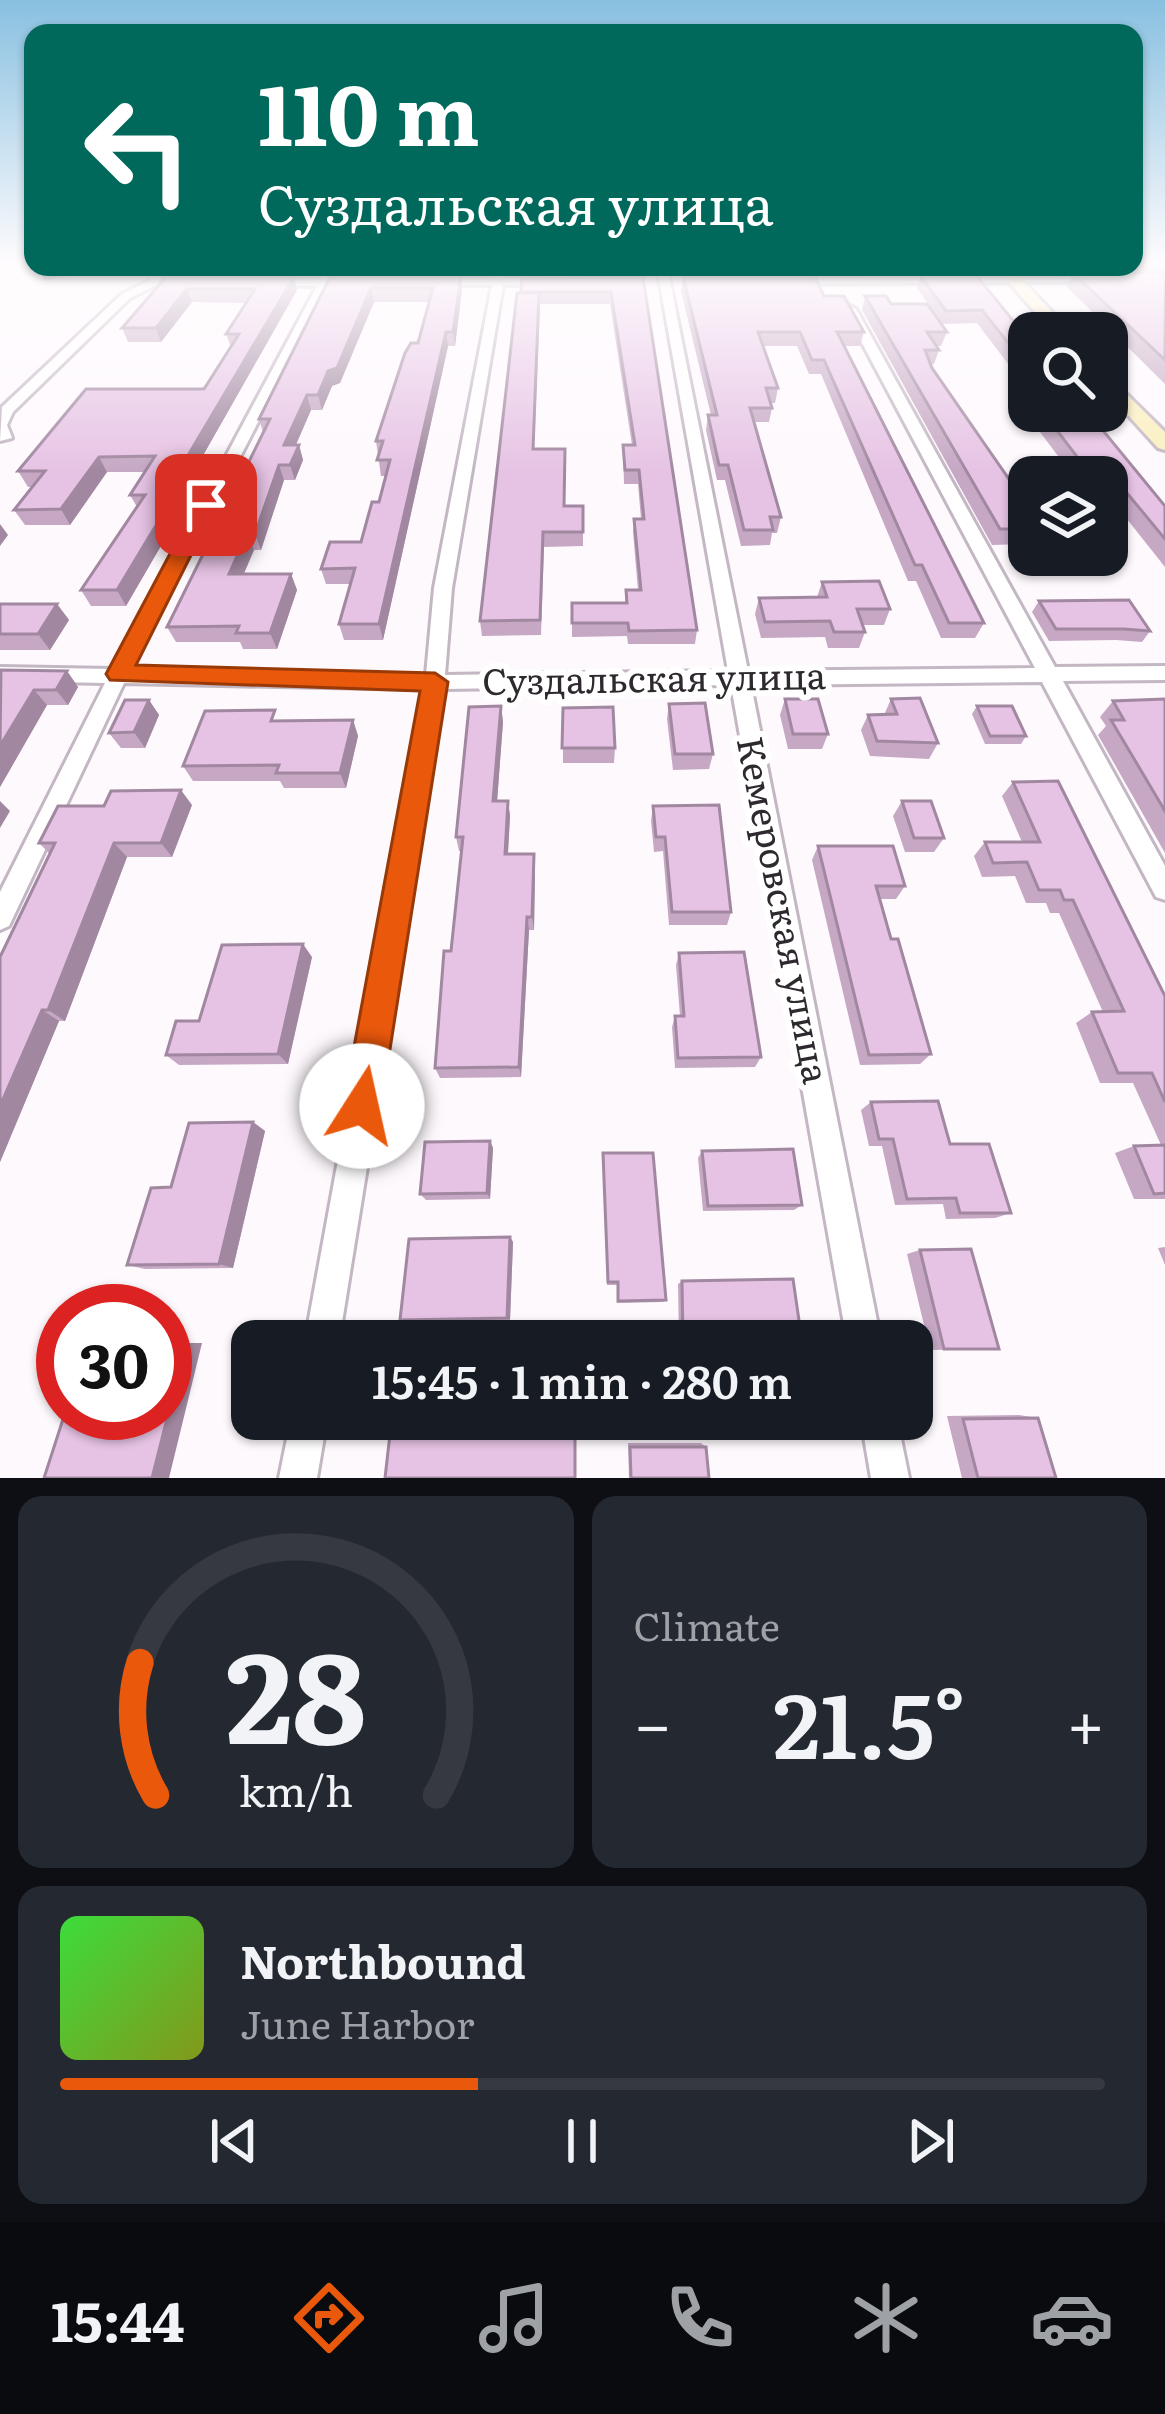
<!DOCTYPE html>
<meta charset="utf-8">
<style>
:root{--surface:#171b24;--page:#242831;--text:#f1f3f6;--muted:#9ea1a6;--line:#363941;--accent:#ea580c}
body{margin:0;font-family:Literata,serif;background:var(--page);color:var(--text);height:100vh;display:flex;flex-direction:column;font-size:45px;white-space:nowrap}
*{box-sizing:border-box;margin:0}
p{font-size:39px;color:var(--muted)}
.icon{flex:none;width:66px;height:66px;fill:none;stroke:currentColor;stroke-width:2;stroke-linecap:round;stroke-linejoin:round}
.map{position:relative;height:1478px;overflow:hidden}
.side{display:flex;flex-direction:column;gap:18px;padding:18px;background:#0d0f14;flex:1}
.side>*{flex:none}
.banner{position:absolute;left:24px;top:24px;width:1119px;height:252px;border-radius:24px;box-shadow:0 3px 9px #0004;background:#00695c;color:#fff;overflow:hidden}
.fabs{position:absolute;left:1008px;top:312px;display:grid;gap:24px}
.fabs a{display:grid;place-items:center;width:120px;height:120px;border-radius:24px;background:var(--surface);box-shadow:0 3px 9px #0004;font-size:60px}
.speed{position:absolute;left:36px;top:1284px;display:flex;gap:24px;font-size:60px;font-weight:700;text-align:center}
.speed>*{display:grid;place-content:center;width:156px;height:156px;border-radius:50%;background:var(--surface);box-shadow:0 3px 9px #0004;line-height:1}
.speed .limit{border:18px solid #d22;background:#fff;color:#111}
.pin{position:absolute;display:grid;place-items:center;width:102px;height:102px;color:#fff;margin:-51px;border-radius:24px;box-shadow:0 6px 18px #0006}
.me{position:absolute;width:132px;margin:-66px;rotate:10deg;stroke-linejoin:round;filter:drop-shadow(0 0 9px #0008)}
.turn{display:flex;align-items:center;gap:42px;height:252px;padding:0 36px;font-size:54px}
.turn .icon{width:156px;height:156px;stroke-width:2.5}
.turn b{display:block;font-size:84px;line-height:102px}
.big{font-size:90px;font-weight:600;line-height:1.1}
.side .tile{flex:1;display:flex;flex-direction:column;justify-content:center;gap:18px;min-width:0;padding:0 42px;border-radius:24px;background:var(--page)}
.side .dial{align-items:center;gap:0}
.dial svg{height:312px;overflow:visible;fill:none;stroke:var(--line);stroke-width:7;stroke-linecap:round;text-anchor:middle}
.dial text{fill:var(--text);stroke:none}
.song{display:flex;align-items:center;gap:36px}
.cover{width:144px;height:144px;border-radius:18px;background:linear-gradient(135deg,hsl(120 70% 55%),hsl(70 70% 35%))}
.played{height:12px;border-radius:6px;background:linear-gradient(90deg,var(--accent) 40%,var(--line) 40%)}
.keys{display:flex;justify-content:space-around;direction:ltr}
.heat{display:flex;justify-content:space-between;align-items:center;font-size:66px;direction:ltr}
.side .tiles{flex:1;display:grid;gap:18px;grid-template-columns:1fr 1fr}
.tile:last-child{grid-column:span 2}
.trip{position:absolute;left:231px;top:1320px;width:702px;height:120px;border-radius:24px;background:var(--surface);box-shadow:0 3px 9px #0004;font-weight:600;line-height:120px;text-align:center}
.tabs{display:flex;height:192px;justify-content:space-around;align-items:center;background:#090b0e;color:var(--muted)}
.tabs .icon{width:84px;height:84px}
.tabs .on{color:var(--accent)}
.tabs b{font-size:54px;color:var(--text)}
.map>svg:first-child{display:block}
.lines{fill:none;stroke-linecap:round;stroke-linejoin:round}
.minor-casing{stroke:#c3b7c3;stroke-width:6}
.secondary-casing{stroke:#c3b7c3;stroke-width:6}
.minor{fill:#fff;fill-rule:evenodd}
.secondary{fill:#faefbe;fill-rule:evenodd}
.wall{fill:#c6a8c4}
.shaded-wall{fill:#a188a0}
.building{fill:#e6c3e4;stroke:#a188a0;stroke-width:3}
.route{fill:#ea580c;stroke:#983908;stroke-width:3}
.labels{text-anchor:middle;stroke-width:12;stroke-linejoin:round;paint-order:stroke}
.street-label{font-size:36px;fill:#2e292e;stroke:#fff}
</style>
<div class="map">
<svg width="1165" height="1478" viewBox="0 0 1165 1478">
<rect width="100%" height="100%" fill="#fef9fd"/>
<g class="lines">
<defs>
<path id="minor" d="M 156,267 L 166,267 L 157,285 L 130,298 L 13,412 L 7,425 L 12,438 L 0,441 L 2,407 L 122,294 L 149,281 Z
M 327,267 L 337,267 L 331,279 L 354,279 L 359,282 L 328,286 L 131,669 L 426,675 L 434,588 L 492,285 L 434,285 L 429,282 L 434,279 L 494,278 L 496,267 L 506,267 L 504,278 L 546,278 L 551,281 L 546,284 L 503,285 L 452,588 L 445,675 L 728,671 L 657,267 L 667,267 L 748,671 L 1035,668 L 844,309 L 850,306 L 856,309 L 1055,667 L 1165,666 L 1165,680 L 1063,681 L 1165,866 L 1165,900 L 1156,897 L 1042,682 L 751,685 L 881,1341 L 847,1341 L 731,685 L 444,689 L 339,1341 L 305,1341 L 424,689 L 124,683 L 9,926 L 0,930 L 0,892 L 105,683 L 0,681 L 0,667 L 112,669 L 317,286 L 272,286 L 267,283 L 272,280 L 320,279 Z
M 1098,277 L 1102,282 L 788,284 L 783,281 L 788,278 Z
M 291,1419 L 327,1419 L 317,1478 L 279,1478 Z
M 861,1419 L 897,1419 L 909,1478 L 871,1478 Z"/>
<path id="secondary" d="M 995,267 L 1010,267 L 1072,333 L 1054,333 Z
M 1107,375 L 1165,432 L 1165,450 L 1158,448 L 1107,392 Z"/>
</defs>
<use href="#minor" class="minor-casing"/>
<use href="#secondary" class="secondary-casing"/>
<use href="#minor" class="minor"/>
<use href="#secondary" class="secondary"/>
</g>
<path class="wall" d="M 1134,265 L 1165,265 L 1165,384 L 1067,287 L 1073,273 L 1128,272 L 1051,272 L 1047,267 L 1134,267 Z
M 180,267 L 322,267 L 317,275 L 183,275 Z
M 337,267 L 467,267 L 466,274 L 338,274 Z
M 524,267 L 641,267 L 640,274 L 524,274 Z
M 838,267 L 960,267 L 958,272 Z
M 920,275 L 976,275 L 1029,340 L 1029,406 L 1014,387 L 1018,377 L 977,323 L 942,324 L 917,288 Z
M 166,277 L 297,290 L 189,480 L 194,489 L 126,606 L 91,606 L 81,590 L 137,507 L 130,495 L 145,472 L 107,472 L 70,525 L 25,525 L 14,510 L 33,487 L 28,487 L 18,471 L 204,389 L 231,347 L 226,334 L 246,303 L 192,302 L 161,342 L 128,342 L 122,328 Z
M 330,277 L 462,290 L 455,346 L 448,346 L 383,640 L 344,640 L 339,624 L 350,584 L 326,584 L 321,569 L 361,542 L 379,502 L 386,476 L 381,476 L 376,441 L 418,343 L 430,302 L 374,302 L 340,383 L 332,386 L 322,410 L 311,410 L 296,445 L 299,445 L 303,460 L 295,480 L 284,480 L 261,550 L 254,550 L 243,574 L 291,574 L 297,590 L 277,649 L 243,649 L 240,642 L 176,642 L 167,627 L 263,432 L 259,419 Z
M 643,277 L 697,630 L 695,644 L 628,644 L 627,636 L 572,637 L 572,603 L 625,603 L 626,590 L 638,590 L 633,532 L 634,519 L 641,519 L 638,484 L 624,484 L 623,445 L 632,445 L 610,304 L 540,304 L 534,449 L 564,506 L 583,506 L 583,546 L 544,547 L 541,635 L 482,636 L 480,621 L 517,293 Z
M 683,277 L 824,296 L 864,332 L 860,346 L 844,346 L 984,623 L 975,638 L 941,638 L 916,581 L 908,581 L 821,374 L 809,374 L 797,346 L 763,346 L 778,388 L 775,403 L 770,403 L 772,408 L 769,422 L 754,422 L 781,517 L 777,533 L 772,533 L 770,545 L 741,546 L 725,480 L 717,480 L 706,430 L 708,415 L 711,415 L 681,291 Z
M 865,296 L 891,304 L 947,332 L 941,346 L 937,346 L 939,350 L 934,364 L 931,364 L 1029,508 L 1029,544 L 992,545 L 862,310 Z
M 1031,411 L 1087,411 L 1165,506 L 1165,567 L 1107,494 L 1107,477 L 1094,477 L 1090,472 L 1070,472 L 1028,416 Z
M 822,582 L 890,609 L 884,625 L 863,625 L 865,632 L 859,648 L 828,648 L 825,637 L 761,638 L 755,614 L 759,598 L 817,597 Z
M 1039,601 L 1150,631 L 1142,642 L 1116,640 L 1049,641 L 1032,612 Z
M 0,604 L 57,604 L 69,620 L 50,650 L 0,650 Z
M 67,671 L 78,687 L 68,705 L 47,705 L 0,787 L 0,672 Z
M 785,699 L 828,734 L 822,749 L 788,749 L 780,715 Z
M 891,699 L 938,743 L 929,759 L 870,756 L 861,730 L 868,715 L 884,715 Z
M 1165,699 L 1165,853 L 1098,735 L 1106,726 L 1100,717 L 1113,701 Z
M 149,700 L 159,715 L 145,748 L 121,748 L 109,733 Z
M 669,704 L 713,754 L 709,769 L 673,770 L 667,719 Z
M 501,706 L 503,722 L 497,801 L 508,801 L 510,816 L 508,854 L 534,854 L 535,868 L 534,930 L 529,930 L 521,1077 L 440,1078 L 435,1068 L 451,951 L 461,851 L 459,851 L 456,837 Z
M 977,706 L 1026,736 L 1021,744 L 985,744 L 972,714 Z
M 563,708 L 615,748 L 614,763 L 563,763 Z
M 280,720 L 353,720 L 358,736 L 346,788 L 284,788 L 280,781 L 193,781 L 183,766 Z
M 1013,782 L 1165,996 L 1165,1199 L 1134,1199 L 1115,1153 L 1134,1146 L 1161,1145 L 1133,1083 L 1100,1083 L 1076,1023 L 1092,1012 L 1103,1012 L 1059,913 L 1050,913 L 1046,903 L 1026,903 L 1015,876 L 982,877 L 974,856 L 985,842 L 1022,842 L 1002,796 Z
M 902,801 L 944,838 L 934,852 L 905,852 L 893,816 Z
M 192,805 L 172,857 L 127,857 L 65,1021 L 59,1021 L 0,1162 L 0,957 L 50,854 L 39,843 Z
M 653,806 L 731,912 L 727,925 L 669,925 L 663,851 L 654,852 L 651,821 Z
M 818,846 L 905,886 L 896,899 L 880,899 L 891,939 L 931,1054 L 920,1064 L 860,1065 L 812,860 Z
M 679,953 L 761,1057 L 755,1067 L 675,1068 L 672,1027 L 675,1016 L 680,1016 L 676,965 Z
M 312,957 L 288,1064 L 179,1065 L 166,1055 Z
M 871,1102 L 950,1144 L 1011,1213 L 995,1218 L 946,1219 L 943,1204 L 895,1205 L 882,1146 L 869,1146 L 861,1110 Z
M 253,1122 L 265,1131 L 233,1268 L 145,1269 L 127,1265 L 171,1187 Z
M 490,1141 L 493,1148 L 490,1199 L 426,1200 L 420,1194 Z
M 702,1151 L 802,1205 L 794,1210 L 703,1211 L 698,1158 Z
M 603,1153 L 666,1300 L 663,1302 L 617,1303 L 617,1285 L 607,1285 Z
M 510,1237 L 513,1242 L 510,1320 L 400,1320 Z
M 1165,1247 L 1165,1265 L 1158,1248 Z
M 920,1250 L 999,1349 L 930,1350 L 907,1254 Z
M 682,1281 L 802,1341 L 679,1341 L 678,1284 Z
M 1019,1415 L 1038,1418 L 1056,1478 L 962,1478 L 947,1416 Z
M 628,1443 L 701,1443 L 706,1447 L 709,1478 L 629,1478 Z"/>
<path class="shaded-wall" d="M 46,267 L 85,267 L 87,272 L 44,281 L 38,269 Z
M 461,276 L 462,290 L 455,346 L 453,332 Z
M 294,277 L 297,290 L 189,480 L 194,489 L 126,606 L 117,590 L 177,474 Z
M 371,288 L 374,302 L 340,383 L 332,386 L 322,410 L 318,395 Z
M 187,289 L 192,302 L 161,342 L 156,328 Z
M 446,332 L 448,346 L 383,640 L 379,624 Z
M 307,395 L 311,410 L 289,460 L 284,445 Z
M 299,445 L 303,460 L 295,480 L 290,465 Z
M 99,457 L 107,472 L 70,525 L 61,509 Z
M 279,465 L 284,480 L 261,550 L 255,534 Z
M 0,524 L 8,535 L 0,546 Z
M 247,534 L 254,550 L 237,590 L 229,574 Z
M 291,574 L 297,590 L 277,649 L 270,633 Z
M 57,604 L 69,620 L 50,650 L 38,634 Z
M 67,671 L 78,687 L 68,705 L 56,690 Z
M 34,690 L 47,705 L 0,787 L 0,746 Z
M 149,700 L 159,715 L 145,748 L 134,732 Z
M 501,706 L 503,722 L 496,816 L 493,801 Z
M 353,720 L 358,736 L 346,788 L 340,773 Z
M 181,790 L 192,805 L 172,857 L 161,843 Z
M 0,801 L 10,811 L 0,828 Z
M 508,801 L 510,816 L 507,868 L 505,854 Z
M 114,843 L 127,857 L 65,1021 L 48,1010 Z
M 534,854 L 535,868 L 534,930 L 532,917 Z
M 527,917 L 529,930 L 521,1077 L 519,1067 Z
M 303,944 L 312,957 L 288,1064 L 278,1054 Z
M 42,1010 L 59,1021 L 0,1162 L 0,1106 Z
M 253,1122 L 265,1131 L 233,1268 L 219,1264 Z
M 490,1141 L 493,1148 L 490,1199 L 487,1193 Z
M 510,1237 L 513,1242 L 510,1320 L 507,1318 Z
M 186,1343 L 202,1343 L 169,1478 L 152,1478 Z"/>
<path class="building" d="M 1165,272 L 1165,360 L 1073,273 Z
M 920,275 L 976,275 L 1029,340 L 1029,369 L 982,310 L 946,311 Z
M 461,276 L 453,332 L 446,332 L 379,624 L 339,624 L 355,568 L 321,569 L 330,542 L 361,542 L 372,502 L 379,502 L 390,460 L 377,460 L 383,441 L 376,441 L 405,353 L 411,343 L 418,343 L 433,288 L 371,288 L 337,368 L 328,371 L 318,395 L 307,395 L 284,445 L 299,445 L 290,465 L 279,465 L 255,534 L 247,534 L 229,574 L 291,574 L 270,633 L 236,633 L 239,626 L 167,627 L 270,419 L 259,419 L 330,277 Z
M 166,277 L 294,277 L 177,474 L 187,474 L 117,590 L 81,590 L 145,495 L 130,495 L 155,456 L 99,457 L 61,509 L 14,510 L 45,471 L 18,471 L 86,389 L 204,389 L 239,334 L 226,334 L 255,289 L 187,289 L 156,328 L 122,328 Z
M 643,277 L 697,630 L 629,631 L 628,623 L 572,623 L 572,603 L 627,603 L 626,590 L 641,590 L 634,519 L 644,519 L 639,470 L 625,470 L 623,445 L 635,445 L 611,292 L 521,292 L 522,278 Z
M 683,277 L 815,277 L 824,296 L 844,296 L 864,332 L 837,332 L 984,623 L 949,623 L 922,565 L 915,565 L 824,360 L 812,360 L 800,332 L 758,332 L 778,388 L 766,388 L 772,408 L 750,408 L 781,517 L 770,517 L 773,530 L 744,530 L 728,465 L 719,465 L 708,415 L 717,415 Z
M 517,293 L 539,293 L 533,449 L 565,449 L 564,506 L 583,506 L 583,532 L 543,532 L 540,620 L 480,621 Z
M 865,296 L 886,296 L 891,304 L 927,304 L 947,332 L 927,332 L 939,350 L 925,350 L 932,368 L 1029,508 L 1029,529 L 1000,529 Z
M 1020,373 L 1029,373 L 1029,384 Z
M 1042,411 L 1087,411 L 1165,506 L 1165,539 L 1098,458 L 1078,458 Z
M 879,581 L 890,609 L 857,609 L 865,632 L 834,632 L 830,621 L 765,622 L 759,598 L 827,597 L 822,582 Z
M 1129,600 L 1150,631 L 1124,629 L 1056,629 L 1039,601 Z
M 0,604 L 57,604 L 38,634 L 0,634 Z
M 1,670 L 67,671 L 56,690 L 34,690 L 0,746 Z
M 920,698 L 938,743 L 877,741 L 868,715 L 897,714 L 891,699 Z
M 785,699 L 818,699 L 828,734 L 793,734 Z
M 1165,699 L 1165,811 L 1111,720 L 1124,720 L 1113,701 Z
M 125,700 L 149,700 L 134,732 L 109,733 Z
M 705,703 L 713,754 L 675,754 L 669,704 Z
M 501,706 L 493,801 L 508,801 L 505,854 L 534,854 L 532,917 L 527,917 L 519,1067 L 435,1068 L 444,951 L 451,951 L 463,837 L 456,837 L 469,707 Z
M 977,706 L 1012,706 L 1026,736 L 990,736 Z
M 613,707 L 615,748 L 562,748 L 563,708 Z
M 275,710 L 271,721 L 353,720 L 340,773 L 276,773 L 279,765 L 183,766 L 205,711 Z
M 1058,781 L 1165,996 L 1165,1102 L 1152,1073 L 1118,1073 L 1092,1012 L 1124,1011 L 1073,900 L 1064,900 L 1060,890 L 1039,890 L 1027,862 L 993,863 L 985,842 L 1040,842 L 1013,782 Z
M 181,790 L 161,843 L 114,843 L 48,1010 L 42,1010 L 0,1106 L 0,957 L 55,843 L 39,843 L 58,806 L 104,806 L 111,791 Z
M 902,801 L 931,801 L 944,838 L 914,838 Z
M 719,805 L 731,912 L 672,912 L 665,837 L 656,837 L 653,806 Z
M 818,846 L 893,846 L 905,886 L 876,886 L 891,939 L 898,939 L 931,1054 L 869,1055 Z
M 303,944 L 278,1054 L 166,1055 L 176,1021 L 199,1021 L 222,945 Z
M 744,952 L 761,1057 L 678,1058 L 675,1016 L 684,1016 L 679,953 Z
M 938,1101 L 950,1144 L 989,1144 L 1011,1213 L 960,1213 L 956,1198 L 907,1199 L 893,1139 L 879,1139 L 871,1102 Z
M 253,1122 L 219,1264 L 127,1265 L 151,1188 L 171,1187 L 189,1123 Z
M 490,1141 L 487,1193 L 420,1194 L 425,1142 Z
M 1165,1145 L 1165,1193 L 1154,1194 L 1134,1146 Z
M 793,1149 L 802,1205 L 708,1206 L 702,1151 Z
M 603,1153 L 653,1153 L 666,1300 L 618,1301 L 618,1282 L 608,1282 Z
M 510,1237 L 507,1318 L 400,1320 L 409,1239 Z
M 971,1249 L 999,1349 L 944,1349 L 920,1250 Z
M 793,1279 L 802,1341 L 683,1341 L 682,1281 Z
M 165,1343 L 186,1343 L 152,1478 L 44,1478 L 65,1413 L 165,1413 Z
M 1038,1418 L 1056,1478 L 978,1478 L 963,1419 Z
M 371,1419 L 575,1419 L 575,1478 L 385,1478 L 390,1434 L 369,1434 Z
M 630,1447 L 706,1447 L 709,1478 L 631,1478 Z"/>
<linearGradient id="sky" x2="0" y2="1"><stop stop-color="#88c0e0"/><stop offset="0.56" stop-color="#fffcfe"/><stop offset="1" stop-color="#fffcfe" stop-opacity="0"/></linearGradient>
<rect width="1165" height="471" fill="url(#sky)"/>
<path class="route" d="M 198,501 L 216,505 L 136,665 L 435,673 L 448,682 L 381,1106 L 376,1119 L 362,1125 L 349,1119 L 343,1106 L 420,691 L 110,680 L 106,674 Z"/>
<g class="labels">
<g class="street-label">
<text transform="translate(654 679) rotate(-1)" y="13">Суздальская улица</text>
<text transform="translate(783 910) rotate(79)" y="13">Кемеровская улица</text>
</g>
</g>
</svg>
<div class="fabs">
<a><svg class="icon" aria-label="search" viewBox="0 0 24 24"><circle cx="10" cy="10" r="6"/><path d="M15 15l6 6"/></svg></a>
<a><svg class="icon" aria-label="layers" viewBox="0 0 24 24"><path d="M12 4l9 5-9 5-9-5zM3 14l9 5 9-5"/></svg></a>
</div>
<div class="speed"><div class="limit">30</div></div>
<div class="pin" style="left:206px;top:505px;background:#d93025"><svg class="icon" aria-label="arrive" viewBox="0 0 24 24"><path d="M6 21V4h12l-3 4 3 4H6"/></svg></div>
<svg class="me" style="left:362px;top:1106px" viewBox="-20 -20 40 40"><circle r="19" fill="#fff"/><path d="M0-13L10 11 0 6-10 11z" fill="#ea580c"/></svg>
<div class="trip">15:45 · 1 min · 280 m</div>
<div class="banner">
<div class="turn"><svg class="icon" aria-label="left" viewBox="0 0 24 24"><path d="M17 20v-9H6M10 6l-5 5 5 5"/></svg><div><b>110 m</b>Суздальская улица</div></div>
</div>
</div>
<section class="side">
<div class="tiles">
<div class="tile dial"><svg viewBox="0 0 100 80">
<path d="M14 69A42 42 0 1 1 86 69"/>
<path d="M14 69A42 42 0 0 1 10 35" stroke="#ea580c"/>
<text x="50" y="56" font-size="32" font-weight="700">28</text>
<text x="50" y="72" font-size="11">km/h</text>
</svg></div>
<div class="tile"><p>Climate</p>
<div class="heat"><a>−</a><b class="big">21.5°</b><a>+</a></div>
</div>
<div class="tile">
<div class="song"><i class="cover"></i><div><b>Northbound</b><p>June Harbor</p></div></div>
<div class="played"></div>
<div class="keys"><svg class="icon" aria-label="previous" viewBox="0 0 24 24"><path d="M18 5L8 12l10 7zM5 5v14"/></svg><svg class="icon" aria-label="pause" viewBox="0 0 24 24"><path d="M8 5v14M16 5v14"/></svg><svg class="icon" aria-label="next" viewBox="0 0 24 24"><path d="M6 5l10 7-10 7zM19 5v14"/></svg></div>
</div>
</div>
</section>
<nav class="tabs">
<b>15:44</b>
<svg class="icon on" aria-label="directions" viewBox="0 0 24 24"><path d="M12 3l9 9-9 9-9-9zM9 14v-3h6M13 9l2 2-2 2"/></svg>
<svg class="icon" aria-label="music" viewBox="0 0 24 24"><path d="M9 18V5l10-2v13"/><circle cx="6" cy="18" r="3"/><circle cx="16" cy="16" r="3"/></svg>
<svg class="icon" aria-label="phone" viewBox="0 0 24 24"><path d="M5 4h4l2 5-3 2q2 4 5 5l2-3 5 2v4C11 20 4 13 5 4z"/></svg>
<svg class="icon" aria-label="climate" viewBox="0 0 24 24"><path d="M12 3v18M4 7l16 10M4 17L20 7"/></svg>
<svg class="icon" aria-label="car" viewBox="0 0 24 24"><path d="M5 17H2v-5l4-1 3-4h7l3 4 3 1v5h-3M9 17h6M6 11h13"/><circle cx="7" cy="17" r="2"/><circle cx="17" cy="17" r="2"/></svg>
</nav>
